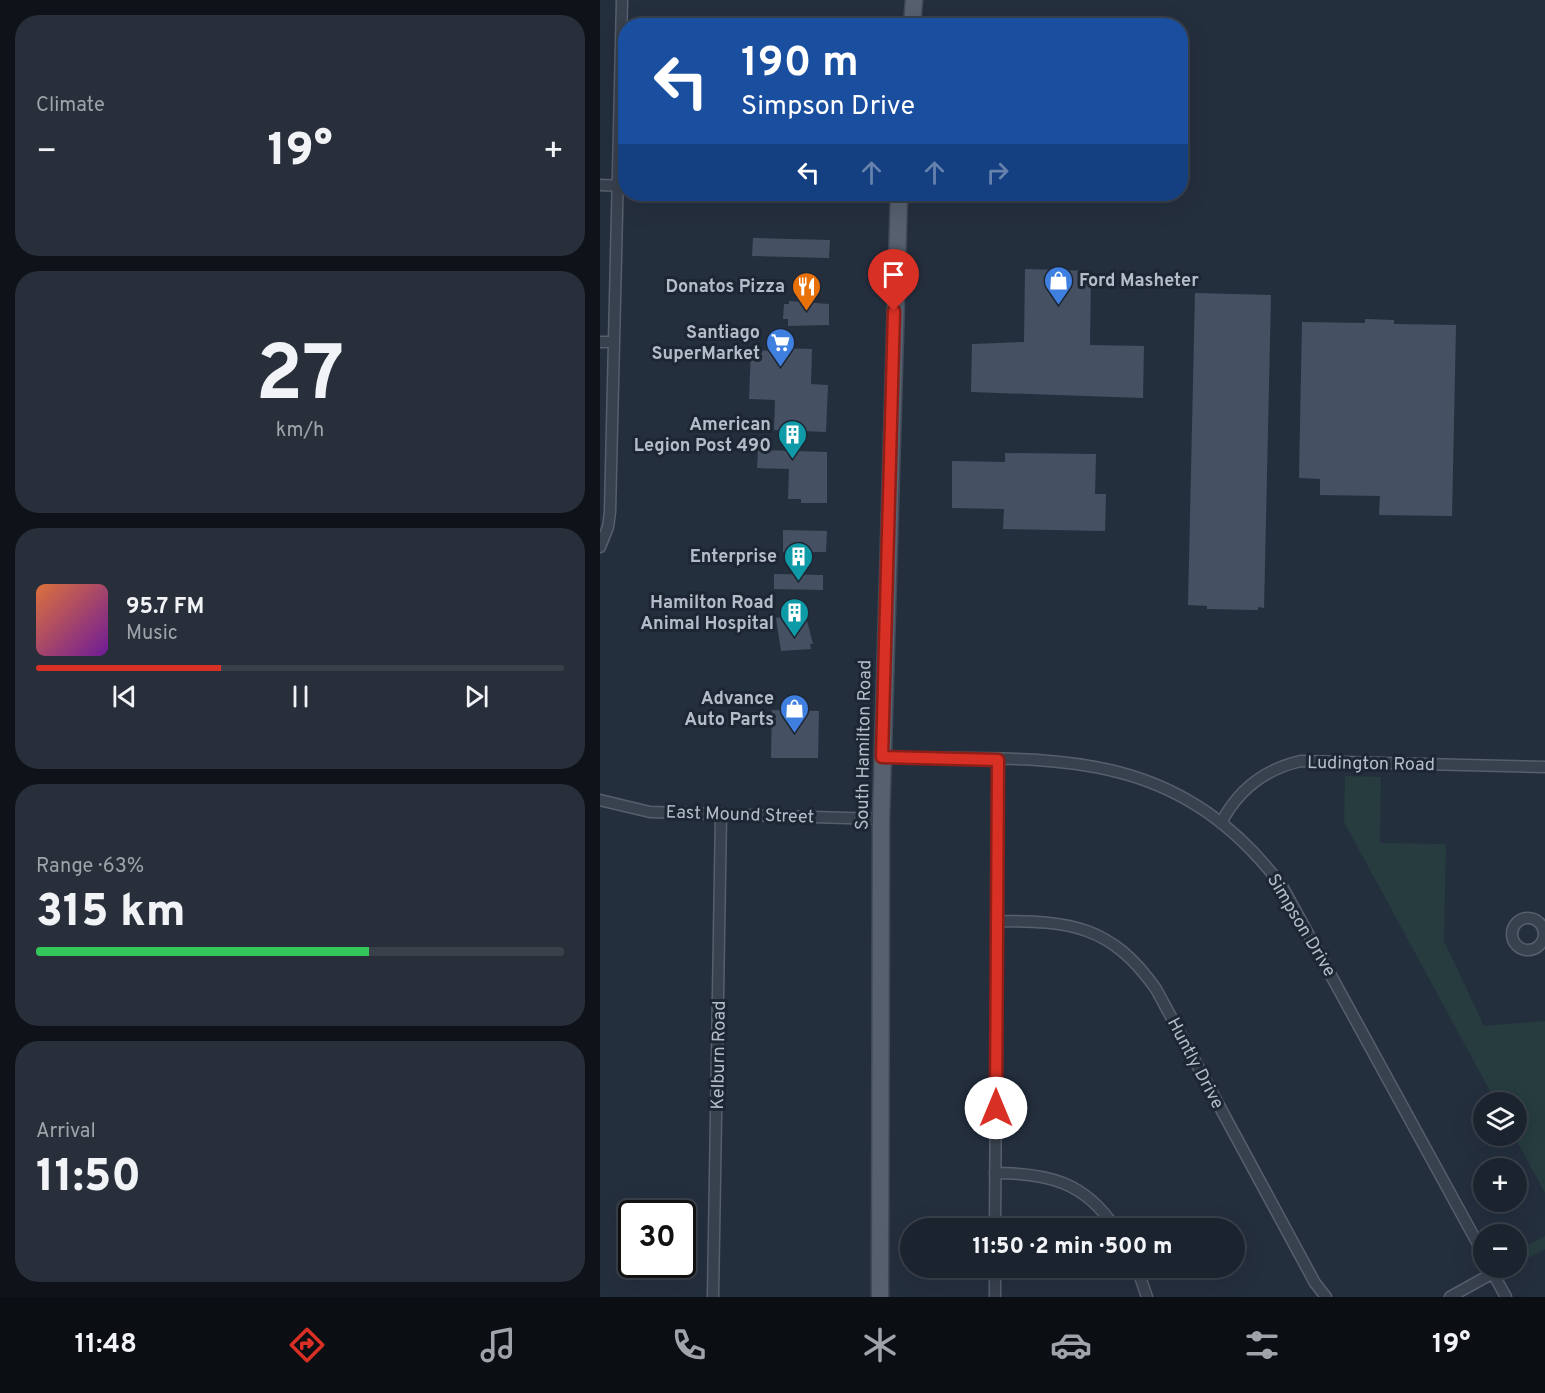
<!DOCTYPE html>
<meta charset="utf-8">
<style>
:root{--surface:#1b232e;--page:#282f3a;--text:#f1f3f6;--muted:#a0a4aa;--line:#39404a;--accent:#d93025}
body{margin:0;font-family:Overpass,sans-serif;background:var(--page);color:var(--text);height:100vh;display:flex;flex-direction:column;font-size:22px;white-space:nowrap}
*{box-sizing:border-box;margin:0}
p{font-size:20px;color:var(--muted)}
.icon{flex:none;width:33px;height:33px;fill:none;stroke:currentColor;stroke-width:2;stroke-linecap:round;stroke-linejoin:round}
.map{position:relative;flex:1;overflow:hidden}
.details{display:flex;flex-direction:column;gap:15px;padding:15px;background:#0f1319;width:600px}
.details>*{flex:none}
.top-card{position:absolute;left:18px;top:18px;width:570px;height:183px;border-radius:24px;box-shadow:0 6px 24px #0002,0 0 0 2px var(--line);background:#1a4fa0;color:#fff;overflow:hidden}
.fabs{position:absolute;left:873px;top:1092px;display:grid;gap:12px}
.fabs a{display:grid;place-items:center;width:54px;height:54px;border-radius:50%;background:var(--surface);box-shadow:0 6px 24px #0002,0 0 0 2px var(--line);font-size:30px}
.speed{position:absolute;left:18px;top:1200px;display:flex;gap:12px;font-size:30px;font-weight:700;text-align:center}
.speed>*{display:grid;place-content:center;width:78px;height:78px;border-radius:50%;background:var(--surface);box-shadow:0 6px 24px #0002,0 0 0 2px var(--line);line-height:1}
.speed .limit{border:3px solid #111;border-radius:9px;background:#fff;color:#111}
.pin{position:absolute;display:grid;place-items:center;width:51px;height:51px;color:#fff;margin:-62px -26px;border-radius:50% 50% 50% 0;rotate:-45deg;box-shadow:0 0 6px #0007}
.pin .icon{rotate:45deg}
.me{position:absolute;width:66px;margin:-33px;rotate:0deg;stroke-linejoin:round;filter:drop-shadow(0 0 4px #0008)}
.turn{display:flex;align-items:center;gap:21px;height:126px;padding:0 24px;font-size:27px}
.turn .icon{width:78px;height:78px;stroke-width:2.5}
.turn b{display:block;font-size:42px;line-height:51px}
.lanes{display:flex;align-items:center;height:57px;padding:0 24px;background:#0003;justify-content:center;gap:30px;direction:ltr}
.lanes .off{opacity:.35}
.big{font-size:45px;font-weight:800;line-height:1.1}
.details .card{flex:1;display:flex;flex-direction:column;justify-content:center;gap:9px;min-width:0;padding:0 21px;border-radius:24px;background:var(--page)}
.details .dial{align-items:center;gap:0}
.dial b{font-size:78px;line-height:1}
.song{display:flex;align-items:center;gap:18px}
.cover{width:72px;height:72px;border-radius:9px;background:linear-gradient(135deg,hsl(20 70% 55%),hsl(280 70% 35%))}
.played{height:6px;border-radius:3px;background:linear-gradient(90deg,var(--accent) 35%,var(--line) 35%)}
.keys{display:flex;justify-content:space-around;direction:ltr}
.heat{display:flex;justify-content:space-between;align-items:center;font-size:33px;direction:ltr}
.charge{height:9px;border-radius:4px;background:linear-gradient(90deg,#34c759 63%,var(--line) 0)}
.trip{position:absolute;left:300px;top:1218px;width:345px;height:60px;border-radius:30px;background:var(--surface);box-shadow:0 6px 24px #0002,0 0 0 2px var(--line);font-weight:800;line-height:60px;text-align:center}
.menu{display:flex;height:96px;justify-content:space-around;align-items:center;background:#0b0e12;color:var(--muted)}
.menu .icon{width:42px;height:42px}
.menu .on{color:var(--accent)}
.menu b{font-size:27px;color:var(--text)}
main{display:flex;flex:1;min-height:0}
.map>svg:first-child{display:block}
.green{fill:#263c3f}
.building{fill:#455162}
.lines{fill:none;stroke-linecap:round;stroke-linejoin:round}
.street-casing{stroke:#565f6c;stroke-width:13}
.primary-casing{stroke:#414a57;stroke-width:19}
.street{stroke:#38414e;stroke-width:10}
.primary{stroke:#56606e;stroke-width:16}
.route-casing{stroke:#8d1f18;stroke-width:15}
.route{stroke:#d93025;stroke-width:10}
.labels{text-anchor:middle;stroke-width:6;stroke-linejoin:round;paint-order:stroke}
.poi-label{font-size:18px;font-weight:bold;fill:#b4bcc9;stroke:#1d2633;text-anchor:end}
.street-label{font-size:18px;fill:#b4bcc9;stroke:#1d2633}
</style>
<main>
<section class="details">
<div class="card"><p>Climate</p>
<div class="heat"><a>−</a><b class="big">19°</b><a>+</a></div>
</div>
<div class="card dial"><b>27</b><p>km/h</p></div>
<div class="card">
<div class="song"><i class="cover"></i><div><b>95.7 FM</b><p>Music</p></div></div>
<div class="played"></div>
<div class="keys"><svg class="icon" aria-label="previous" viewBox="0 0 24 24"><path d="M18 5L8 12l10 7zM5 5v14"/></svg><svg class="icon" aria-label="pause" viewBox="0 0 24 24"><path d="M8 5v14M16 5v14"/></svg><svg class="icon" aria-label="next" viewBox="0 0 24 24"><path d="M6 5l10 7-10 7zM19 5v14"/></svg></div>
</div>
<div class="card"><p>Range · 63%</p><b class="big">315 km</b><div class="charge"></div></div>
<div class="card"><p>Arrival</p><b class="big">11:50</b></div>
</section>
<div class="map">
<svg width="945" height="1297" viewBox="0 0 945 1297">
<rect width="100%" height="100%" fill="#242f3e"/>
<path class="green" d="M 745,776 L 781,777 L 780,843 L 846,844 L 844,941 L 884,1026 L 945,1021 L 945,1193 L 914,1136 L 916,1136 L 916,1102 L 896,1102 L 744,822 Z
M 945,1236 L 945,1249 L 917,1264 L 917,1251 Z"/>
<path class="building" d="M 153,238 L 230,240 L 229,258 L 152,256 Z
M 425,269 L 491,271 L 490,345 L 544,346 L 543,398 L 371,392 L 372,344 L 424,342 Z
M 595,293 L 671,295 L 664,608 L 658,607 L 658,610 L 607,609 L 607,606 L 588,605 Z
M 189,301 L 229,304 L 229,325 L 188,326 L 188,319 L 183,319 L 184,304 L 189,304 Z
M 765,319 L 794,320 L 794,324 L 856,325 L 852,516 L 779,515 L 780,496 L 720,495 L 720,479 L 699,478 L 702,322 L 765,323 Z
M 174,348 L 212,349 L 211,384 L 228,385 L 226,432 L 174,430 L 175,400 L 149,399 L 151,350 L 174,351 Z
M 158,450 L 227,452 L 227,503 L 201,503 L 201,499 L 188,499 L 189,469 L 157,468 Z
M 405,453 L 496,454 L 495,494 L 506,494 L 505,531 L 403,529 L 404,509 L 352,508 L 352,461 L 405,462 Z
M 183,530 L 227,531 L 226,552 L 183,552 Z
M 174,574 L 223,575 L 223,590 L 174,589 Z
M 205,613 L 213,644 L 210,644 L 211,649 L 181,651 L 176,618 Z
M 172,710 L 219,711 L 218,758 L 171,758 Z"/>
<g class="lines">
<defs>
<path id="street" d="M 0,185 L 26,186
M 0,342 L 14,342
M 0,547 L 8,527 L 10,512 L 22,0
M 282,757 C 446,761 571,740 682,886 L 884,1255
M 0,800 L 50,812 L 281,819
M 621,823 C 638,790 665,769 701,761 L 945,767
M912 934a16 16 0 1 1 32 0a16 16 0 1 1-32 0Z
M 397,921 C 470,921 511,925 556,989 L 715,1283 L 726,1297
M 395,1173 C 448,1173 485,1182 515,1228
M 395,1228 L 398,760
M 537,1268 L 547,1297
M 890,1268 L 906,1297
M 113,1297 L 121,814
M 395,1297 L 395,1268
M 850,1297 L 893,1273"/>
<path id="primary" d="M 312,26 L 314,0
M 280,1297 L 281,819 L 299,194"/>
</defs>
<use href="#street" class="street-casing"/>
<use href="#primary" class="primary-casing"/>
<use href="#street" class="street"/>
<use href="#primary" class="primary"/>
</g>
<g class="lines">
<defs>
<path id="route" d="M 294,311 L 282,757 L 398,760 L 396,1108"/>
</defs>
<use href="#route" class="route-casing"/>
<use href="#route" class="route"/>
</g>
<defs>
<symbol id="shop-pin" viewBox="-11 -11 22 30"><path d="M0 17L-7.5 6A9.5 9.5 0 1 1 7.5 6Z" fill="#3f7fe0" stroke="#1d2633"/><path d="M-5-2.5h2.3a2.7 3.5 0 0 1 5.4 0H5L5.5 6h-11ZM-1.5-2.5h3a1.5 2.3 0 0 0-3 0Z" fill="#fff"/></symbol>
<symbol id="restaurant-pin" viewBox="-11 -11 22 30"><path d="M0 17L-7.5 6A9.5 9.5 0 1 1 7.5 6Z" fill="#e8710a" stroke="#1d2633"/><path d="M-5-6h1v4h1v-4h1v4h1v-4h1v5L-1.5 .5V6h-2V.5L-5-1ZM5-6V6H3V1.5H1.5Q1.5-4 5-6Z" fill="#fff"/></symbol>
<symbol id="supermarket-pin" viewBox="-11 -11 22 30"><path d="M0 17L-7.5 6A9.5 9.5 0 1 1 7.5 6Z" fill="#3f7fe0" stroke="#1d2633"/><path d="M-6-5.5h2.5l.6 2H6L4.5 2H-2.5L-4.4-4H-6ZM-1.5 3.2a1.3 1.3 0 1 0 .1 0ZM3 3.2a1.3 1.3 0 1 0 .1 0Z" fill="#fff"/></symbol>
<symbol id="building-pin" viewBox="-11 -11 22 30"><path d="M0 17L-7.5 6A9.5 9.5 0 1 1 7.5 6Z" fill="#0f9aa8" stroke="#1d2633"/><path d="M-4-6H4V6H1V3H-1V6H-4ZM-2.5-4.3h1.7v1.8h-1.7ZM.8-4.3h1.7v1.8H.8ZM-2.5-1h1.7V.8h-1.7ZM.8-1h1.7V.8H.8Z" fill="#fff"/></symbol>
</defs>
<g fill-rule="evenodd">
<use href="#shop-pin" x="442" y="264" width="33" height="45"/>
<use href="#restaurant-pin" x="190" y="270" width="33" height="45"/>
<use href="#supermarket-pin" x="164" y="326" width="33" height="45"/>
<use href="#building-pin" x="176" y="418" width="33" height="45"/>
<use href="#building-pin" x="182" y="540" width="33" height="45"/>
<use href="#building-pin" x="178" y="596" width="33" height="45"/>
<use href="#shop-pin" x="178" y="692" width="33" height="45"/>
</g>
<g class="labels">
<g class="poi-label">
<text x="479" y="286" text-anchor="start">Ford Masheter</text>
<text x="185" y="292">Donatos Pizza</text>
<text x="160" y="338">Santiago<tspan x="160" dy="21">SuperMarket</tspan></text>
<text x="171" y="430">American<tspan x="171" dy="21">Legion Post 490</tspan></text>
<text x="177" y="562">Enterprise</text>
<text x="174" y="608">Hamilton Road<tspan x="174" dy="21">Animal Hospital</tspan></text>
<text x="174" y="704">Advance<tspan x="174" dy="21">Auto Parts</tspan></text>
</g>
<g class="street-label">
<text transform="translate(263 745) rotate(-89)" y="6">South Hamilton Road</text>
<text transform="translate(771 763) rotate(1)" y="6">Ludington Road</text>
<text transform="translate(140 814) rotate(2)" y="6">East Mound Street</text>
<text transform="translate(702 925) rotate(59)" y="6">Simpson Drive</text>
<text transform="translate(118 1055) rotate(-89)" y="6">Kelburn Road</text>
<text transform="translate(596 1063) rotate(62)" y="6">Huntly Drive</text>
</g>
</g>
</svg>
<div class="fabs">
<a><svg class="icon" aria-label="layers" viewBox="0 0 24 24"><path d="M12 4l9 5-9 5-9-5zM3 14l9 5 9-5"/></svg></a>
<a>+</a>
<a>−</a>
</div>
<div class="speed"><div class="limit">30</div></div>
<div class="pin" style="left:294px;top:311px;background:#d93025"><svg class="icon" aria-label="arrive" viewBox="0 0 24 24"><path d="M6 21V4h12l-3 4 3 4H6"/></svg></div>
<svg class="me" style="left:396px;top:1108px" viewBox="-20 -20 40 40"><circle r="19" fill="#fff"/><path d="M0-13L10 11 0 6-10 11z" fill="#d93025"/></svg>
<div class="trip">11:50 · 2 min · 500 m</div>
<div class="top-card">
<div class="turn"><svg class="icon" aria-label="left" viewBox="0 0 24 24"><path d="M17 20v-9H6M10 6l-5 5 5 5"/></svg><div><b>190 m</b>Simpson Drive</div></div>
<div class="lanes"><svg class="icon" aria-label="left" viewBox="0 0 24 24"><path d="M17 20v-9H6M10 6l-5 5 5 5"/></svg><svg class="icon off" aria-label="ahead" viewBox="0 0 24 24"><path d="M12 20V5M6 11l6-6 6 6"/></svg><svg class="icon off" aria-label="ahead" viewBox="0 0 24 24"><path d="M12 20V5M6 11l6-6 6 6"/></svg><svg class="icon off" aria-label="right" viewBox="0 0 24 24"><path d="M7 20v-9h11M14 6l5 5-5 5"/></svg></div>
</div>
</div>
</main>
<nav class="menu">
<b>11:48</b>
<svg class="icon on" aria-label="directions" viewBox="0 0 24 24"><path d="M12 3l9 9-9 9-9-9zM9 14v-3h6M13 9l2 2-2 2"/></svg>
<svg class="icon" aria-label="music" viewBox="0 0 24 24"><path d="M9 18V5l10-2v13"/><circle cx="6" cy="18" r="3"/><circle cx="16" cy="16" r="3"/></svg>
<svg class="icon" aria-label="phone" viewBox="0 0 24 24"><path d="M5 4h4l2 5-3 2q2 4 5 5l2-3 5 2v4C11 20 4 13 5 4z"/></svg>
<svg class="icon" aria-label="climate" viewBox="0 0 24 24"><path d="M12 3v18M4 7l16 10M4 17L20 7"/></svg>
<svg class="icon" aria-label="car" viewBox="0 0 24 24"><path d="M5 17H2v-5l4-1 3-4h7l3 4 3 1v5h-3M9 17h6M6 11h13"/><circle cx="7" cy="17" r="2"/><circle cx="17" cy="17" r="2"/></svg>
<svg class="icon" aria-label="filters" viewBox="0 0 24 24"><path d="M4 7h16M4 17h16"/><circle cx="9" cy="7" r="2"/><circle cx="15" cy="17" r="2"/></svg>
<b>19°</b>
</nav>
